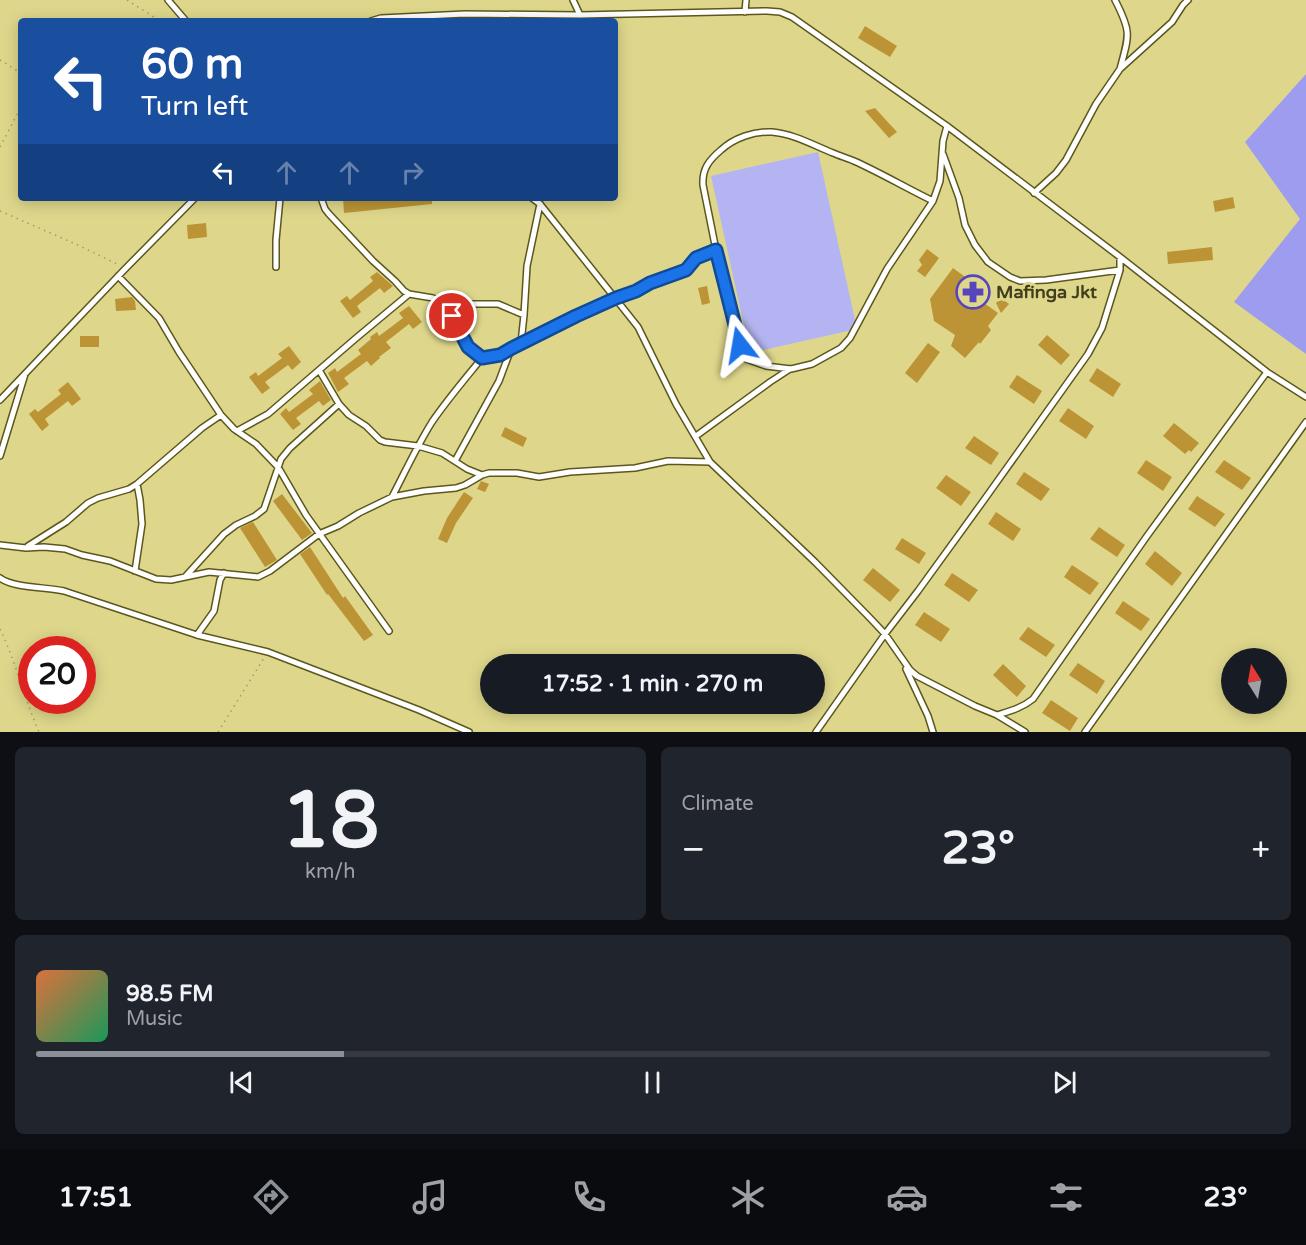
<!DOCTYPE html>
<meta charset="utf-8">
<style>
:root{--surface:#171b24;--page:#20242c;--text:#f1f3f6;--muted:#9ea1a6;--line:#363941;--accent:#8c9099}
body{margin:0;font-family:"Varela Round",sans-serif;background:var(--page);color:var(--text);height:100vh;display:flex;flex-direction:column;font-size:22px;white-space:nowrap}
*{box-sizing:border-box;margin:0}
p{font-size:20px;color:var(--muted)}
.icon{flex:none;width:33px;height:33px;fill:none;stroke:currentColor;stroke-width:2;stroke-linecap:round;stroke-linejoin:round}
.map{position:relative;height:732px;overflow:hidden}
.drawer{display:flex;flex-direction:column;gap:15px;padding:15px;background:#0d0f14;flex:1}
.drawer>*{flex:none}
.top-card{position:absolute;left:18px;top:18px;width:600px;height:183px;border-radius:6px;box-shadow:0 3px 15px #0003;background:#1a4fa0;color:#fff;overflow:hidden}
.needle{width:39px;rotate:349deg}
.controls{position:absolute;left:1221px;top:648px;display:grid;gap:12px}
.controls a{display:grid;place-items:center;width:66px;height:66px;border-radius:50%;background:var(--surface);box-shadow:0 3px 15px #0003;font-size:30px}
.speed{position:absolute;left:18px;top:636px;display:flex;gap:12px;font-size:30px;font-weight:700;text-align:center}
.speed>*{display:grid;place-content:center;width:78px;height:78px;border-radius:50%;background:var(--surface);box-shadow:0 3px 15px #0003;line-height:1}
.speed .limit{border:9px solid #d22;background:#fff;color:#111}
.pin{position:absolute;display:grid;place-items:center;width:51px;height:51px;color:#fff;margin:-26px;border:3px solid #fff;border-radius:50%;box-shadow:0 2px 6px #0007}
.me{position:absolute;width:66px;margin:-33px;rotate:346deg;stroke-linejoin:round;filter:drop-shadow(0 0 4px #0008)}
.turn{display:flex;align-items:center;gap:21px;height:126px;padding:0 24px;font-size:27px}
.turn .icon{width:78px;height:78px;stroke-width:2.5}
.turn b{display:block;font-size:42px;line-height:51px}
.lanes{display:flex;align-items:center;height:57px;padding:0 24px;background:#0003;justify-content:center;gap:30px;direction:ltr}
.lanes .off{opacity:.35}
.big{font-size:45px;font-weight:700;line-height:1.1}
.drawer .widget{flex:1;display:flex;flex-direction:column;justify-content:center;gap:9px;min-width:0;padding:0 21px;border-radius:9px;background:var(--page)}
.drawer .dial{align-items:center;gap:0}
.dial b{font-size:78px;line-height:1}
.song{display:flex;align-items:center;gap:18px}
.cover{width:72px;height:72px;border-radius:9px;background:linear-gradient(135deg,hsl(20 70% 55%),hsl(150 70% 35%))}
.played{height:6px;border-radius:3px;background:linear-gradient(90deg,var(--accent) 25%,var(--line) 25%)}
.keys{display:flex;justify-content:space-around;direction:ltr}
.heat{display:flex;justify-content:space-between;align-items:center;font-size:33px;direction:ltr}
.drawer .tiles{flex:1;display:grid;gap:15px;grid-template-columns:1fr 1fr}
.widget:last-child{grid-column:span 2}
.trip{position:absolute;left:480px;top:654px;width:345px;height:60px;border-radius:30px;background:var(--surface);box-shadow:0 3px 15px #0003;font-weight:700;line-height:60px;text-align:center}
.tabs{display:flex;height:96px;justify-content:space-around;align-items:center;background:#090b0e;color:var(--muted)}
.tabs .icon{width:42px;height:42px}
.tabs .selected{color:var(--accent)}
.tabs b{font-size:27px;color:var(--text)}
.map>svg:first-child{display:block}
.green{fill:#b4b4f2}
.forest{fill:#9e9cef}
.building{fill:#bd9435}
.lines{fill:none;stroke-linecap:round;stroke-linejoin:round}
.service-casing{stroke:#5c571c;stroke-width:8}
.path{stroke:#a29c61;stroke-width:1.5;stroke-dasharray:1.5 4.5;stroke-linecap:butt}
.service{stroke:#fff;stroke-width:5}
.route-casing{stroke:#114b97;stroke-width:15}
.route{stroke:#1a73e8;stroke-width:10}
.labels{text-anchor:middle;stroke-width:6;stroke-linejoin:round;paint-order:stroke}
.poi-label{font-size:18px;font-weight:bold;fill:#413e1e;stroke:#ded78b;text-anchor:start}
</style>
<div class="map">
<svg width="1306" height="732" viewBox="0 0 1306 732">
<rect width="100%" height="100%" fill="#ded78b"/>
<path class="green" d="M 818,152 L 857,329 L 750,353 L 711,176 Z"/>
<path class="forest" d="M 1306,74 L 1306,354 L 1234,302 L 1300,219 L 1245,142 Z"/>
<path class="building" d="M 865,26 L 897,46 L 890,57 L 858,38 Z
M 875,108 L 897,132 L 889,138 L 865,111 Z
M 1233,197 L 1235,208 L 1215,212 L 1213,201 Z
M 343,198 L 432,198 L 432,204 L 344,213 Z
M 206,223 L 207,237 L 188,239 L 187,225 Z
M 1212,247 L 1213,260 L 1168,264 L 1167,252 Z
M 927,249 L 939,258 L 925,277 L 917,271 L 922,265 L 919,260 Z
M 953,268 L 983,290 L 977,298 L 998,313 L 988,326 L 991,330 L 980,344 L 979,342 L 965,358 L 951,346 L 955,335 L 934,321 L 930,299 Z
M 377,272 L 393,286 L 384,293 L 380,288 L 357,306 L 361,312 L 353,318 L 340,301 L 347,296 L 350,300 L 373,281 L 370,277 Z
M 707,286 L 710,303 L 702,305 L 698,288 Z
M 132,297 L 135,301 L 136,310 L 116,311 L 115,299 Z
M 1001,298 L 1009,304 L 1001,313 L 996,303 Z
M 409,306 L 422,322 L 413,329 L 409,324 L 386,342 L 391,348 L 379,357 L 380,358 L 371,366 L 367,361 L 344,378 L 349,384 L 338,392 L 328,373 L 335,368 L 337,372 L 361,354 L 358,350 L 371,339 L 370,337 L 377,332 L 379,336 L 403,318 L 399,313 Z
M 1047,335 L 1070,355 L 1061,365 L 1038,345 Z
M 80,336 L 99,336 L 99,347 L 80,347 Z
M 928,343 L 940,352 L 917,383 L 905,373 Z
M 289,346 L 301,362 L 292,370 L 288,365 L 265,382 L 270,388 L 262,394 L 249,377 L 256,372 L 258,376 L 282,358 L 278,354 Z
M 1097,368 L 1121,384 L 1113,397 L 1089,381 Z
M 1017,375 L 1042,391 L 1034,404 L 1009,387 Z
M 320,381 L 331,400 L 323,406 L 319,401 L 296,418 L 301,424 L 293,430 L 280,414 L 286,408 L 289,412 L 313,394 L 309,390 Z
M 68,382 L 81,399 L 72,406 L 68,401 L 45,419 L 49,425 L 42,431 L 29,414 L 35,409 L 38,412 L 61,394 L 58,390 Z
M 1068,408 L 1094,426 L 1086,439 L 1059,421 Z
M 1174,423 L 1199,443 L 1191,452 L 1189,450 L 1185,454 L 1163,436 Z
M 505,427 L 527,438 L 523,447 L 501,436 Z
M 974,436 L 999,453 L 991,465 L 965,448 Z
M 1146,460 L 1172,477 L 1163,491 L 1137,473 Z
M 1224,460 L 1251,478 L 1242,490 L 1215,472 Z
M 1024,472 L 1050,489 L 1041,501 L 1016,484 Z
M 946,475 L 971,492 L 961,506 L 936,488 Z
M 481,481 L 489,484 L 485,492 L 477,489 Z
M 464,492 L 473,498 L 456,523 L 447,543 L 438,539 L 447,518 Z
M 282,494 L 312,533 L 302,540 L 273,501 Z
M 1197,496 L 1225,514 L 1215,527 L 1188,509 Z
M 996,512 L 1021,529 L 1013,541 L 988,524 Z
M 253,522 L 277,560 L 265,567 L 240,528 Z
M 1099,527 L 1125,545 L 1117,557 L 1090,539 Z
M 902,538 L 926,553 L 919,564 L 895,549 Z
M 310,547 L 343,598 L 345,596 L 373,635 L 364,641 L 328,594 L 327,595 L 300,554 Z
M 1155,551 L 1182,573 L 1172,586 L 1145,564 Z
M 1072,565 L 1099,583 L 1090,595 L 1064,577 Z
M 873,568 L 900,590 L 890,602 L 863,580 Z
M 952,573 L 978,590 L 969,602 L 944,585 Z
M 1123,601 L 1150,619 L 1141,631 L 1115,613 Z
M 924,612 L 950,629 L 941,642 L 915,625 Z
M 1028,627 L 1055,645 L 1046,657 L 1019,639 Z
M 1078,663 L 1105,681 L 1097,694 L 1069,675 Z
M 1003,664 L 1026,686 L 1017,697 L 993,675 Z
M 1051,700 L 1078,718 L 1070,731 L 1042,713 Z"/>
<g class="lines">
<defs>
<path id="service" d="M 168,0 L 186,21
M 573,0 L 580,15
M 1115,0 C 1132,33 1129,35 1120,69
M 745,12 L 746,0
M 371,21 L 381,18 L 465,14 L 580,15 L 767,11 L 780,12 L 792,17 L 947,126 L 1120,257 L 1267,372 L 1306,397
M 943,154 L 959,198 L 965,225 L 975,245 L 988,262 L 1010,277 L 1020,281 L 1046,280 L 1120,270
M 1034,193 L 1056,173 L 1066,160 L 1096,104 L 1120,69 L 1172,22 L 1183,5 L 1188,0
M 321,198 L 325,209 L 329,214 L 373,261 L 395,281 L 404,291 L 409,294 L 433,298 L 445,304 L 468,347 L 482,358 L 500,355 L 512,348 L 577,316 L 616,298 L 636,291 L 650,283 L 686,270 L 696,258 L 716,250
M 532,198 L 540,204 L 638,327 L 676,404 L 710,462 L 815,562 L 869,617 L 885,634 L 910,670 L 917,676 L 975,706 L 997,715 L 1025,732
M 933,201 C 906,188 881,173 854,161 C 847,158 840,156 833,153 C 813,145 794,134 772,132 C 754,131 734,138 721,150 C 709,160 702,169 703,185 L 716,250 L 740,345 L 746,359 L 766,366 L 791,369 L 812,364 L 841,348 L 850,338 L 887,269 L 933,201 L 940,181 L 943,141 L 947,126
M 276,267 L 276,240 L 280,198
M 118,276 L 159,318 L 179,352 L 221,415 L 234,429 L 256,444 L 278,467 L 306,515 L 389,631
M 445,304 L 498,304 L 524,315
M 521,343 L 524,315 L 527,266 L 540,204
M 319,370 L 339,404 L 349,415 L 366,426 L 380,440 L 385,442 L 418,446 L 442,453 L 467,469 L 482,475
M 0,400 L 125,269 L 195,198
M 237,431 L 268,414 L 355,339 L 409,294
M 696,436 L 770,382 L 790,369
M 0,456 L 25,374
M 455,461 L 499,381 L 511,349
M 392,497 C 405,472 417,446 432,422 C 447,400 465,379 482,358
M 0,545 L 26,548 L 44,547 L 65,549 L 82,555 L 110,561 L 156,579 L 171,580 L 209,572 L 258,577 L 270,571 L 319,534 L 338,526 L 359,513 L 392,497 L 424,491 L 456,488 L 465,485 L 482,475 L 489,473 L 517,473 L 539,477 L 570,472 L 635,468 L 668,461 L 710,462
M 28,546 L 66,522 L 88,503 L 98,498 L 129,489 L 137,484 L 202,428 L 221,415
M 135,571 L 142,524 L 140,500 L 137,484
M 185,577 L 224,534 L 236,525 L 255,516 L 264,509 L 281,459 L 290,448 L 339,404
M 0,578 C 14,588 45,587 64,591 L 197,635 L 268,652 L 419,710 L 469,732
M 197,635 L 214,611 L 220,580 L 224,573
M 906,669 L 928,716 L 933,732
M 997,715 C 1010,711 1022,708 1033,699 L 1147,536 L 1267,372
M 816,732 L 885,634 L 918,591 L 984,500 L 1088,354 L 1102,328 L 1120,270 L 1120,257
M 1085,732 L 1306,422"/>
</defs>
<use href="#service" class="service-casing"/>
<path class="path" d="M 127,0 L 160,21
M 0,60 L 21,73
M 0,147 L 21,107
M 0,211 L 80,246 L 119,265
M 0,629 C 16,662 24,698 39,732
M 218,732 L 264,658"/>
<use href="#service" class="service"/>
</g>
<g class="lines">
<defs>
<path id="route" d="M 452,316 L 468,347 L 482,358 L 500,355 L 512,348 L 576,316 L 616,298 L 636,291 L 650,283 L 686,270 L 696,258 L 716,250 L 740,345"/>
</defs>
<use href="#route" class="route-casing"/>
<use href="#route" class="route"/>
</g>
<defs>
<symbol id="pharmacy-ring" viewBox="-11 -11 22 22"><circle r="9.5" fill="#ded78b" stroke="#5745bd" stroke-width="1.5"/><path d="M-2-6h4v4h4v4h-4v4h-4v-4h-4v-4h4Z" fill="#5745bd"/></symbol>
</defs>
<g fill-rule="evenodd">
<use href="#pharmacy-ring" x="954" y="273" width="38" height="38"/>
</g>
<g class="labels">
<g class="poi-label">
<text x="996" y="298">Mafinga Jkt</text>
</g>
</g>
</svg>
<div class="controls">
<a><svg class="needle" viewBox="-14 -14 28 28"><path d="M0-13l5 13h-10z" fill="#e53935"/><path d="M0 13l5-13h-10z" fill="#9ea1a6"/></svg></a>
</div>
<div class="speed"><div class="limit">20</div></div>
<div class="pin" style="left:452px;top:316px;background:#d93025"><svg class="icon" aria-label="arrive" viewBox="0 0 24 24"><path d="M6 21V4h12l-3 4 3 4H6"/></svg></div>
<svg class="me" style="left:740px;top:345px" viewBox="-20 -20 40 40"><path d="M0-17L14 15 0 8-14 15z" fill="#1a73e8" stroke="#fff" stroke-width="4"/></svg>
<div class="trip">17:52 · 1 min · 270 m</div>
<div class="top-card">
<div class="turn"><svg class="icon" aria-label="left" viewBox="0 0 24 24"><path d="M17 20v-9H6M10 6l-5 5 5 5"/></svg><div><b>60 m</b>Turn left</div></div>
<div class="lanes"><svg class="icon" aria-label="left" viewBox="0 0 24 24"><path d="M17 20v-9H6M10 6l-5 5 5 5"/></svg><svg class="icon off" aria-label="ahead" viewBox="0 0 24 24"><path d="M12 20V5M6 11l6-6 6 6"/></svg><svg class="icon off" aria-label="ahead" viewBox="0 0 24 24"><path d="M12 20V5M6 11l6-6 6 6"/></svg><svg class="icon off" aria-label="right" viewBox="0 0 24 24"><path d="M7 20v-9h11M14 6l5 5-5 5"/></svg></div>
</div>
</div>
<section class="drawer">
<div class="tiles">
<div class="widget dial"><b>18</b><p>km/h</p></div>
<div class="widget"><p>Climate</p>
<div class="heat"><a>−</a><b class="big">23°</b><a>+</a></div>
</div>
<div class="widget">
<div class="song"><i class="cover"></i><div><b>98.5 FM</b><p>Music</p></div></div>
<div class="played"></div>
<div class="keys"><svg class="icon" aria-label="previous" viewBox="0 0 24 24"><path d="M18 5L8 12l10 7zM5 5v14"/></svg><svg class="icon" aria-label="pause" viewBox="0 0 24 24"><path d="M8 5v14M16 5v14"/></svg><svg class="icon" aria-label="next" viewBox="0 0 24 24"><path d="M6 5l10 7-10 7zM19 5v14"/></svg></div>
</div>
</div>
</section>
<nav class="tabs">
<b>17:51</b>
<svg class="icon selected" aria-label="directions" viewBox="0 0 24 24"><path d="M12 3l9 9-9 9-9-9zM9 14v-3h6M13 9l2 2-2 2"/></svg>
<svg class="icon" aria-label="music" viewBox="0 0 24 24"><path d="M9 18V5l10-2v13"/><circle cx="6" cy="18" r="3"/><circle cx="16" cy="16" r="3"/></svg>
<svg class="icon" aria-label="phone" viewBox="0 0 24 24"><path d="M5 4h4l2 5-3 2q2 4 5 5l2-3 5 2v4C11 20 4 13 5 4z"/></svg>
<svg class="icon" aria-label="climate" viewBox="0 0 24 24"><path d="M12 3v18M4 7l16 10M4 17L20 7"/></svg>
<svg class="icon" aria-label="car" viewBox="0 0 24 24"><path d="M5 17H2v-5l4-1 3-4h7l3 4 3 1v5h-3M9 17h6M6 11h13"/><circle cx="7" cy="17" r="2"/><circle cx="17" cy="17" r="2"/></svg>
<svg class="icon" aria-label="filters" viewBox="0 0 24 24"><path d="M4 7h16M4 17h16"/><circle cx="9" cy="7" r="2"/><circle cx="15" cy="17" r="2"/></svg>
<b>23°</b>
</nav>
